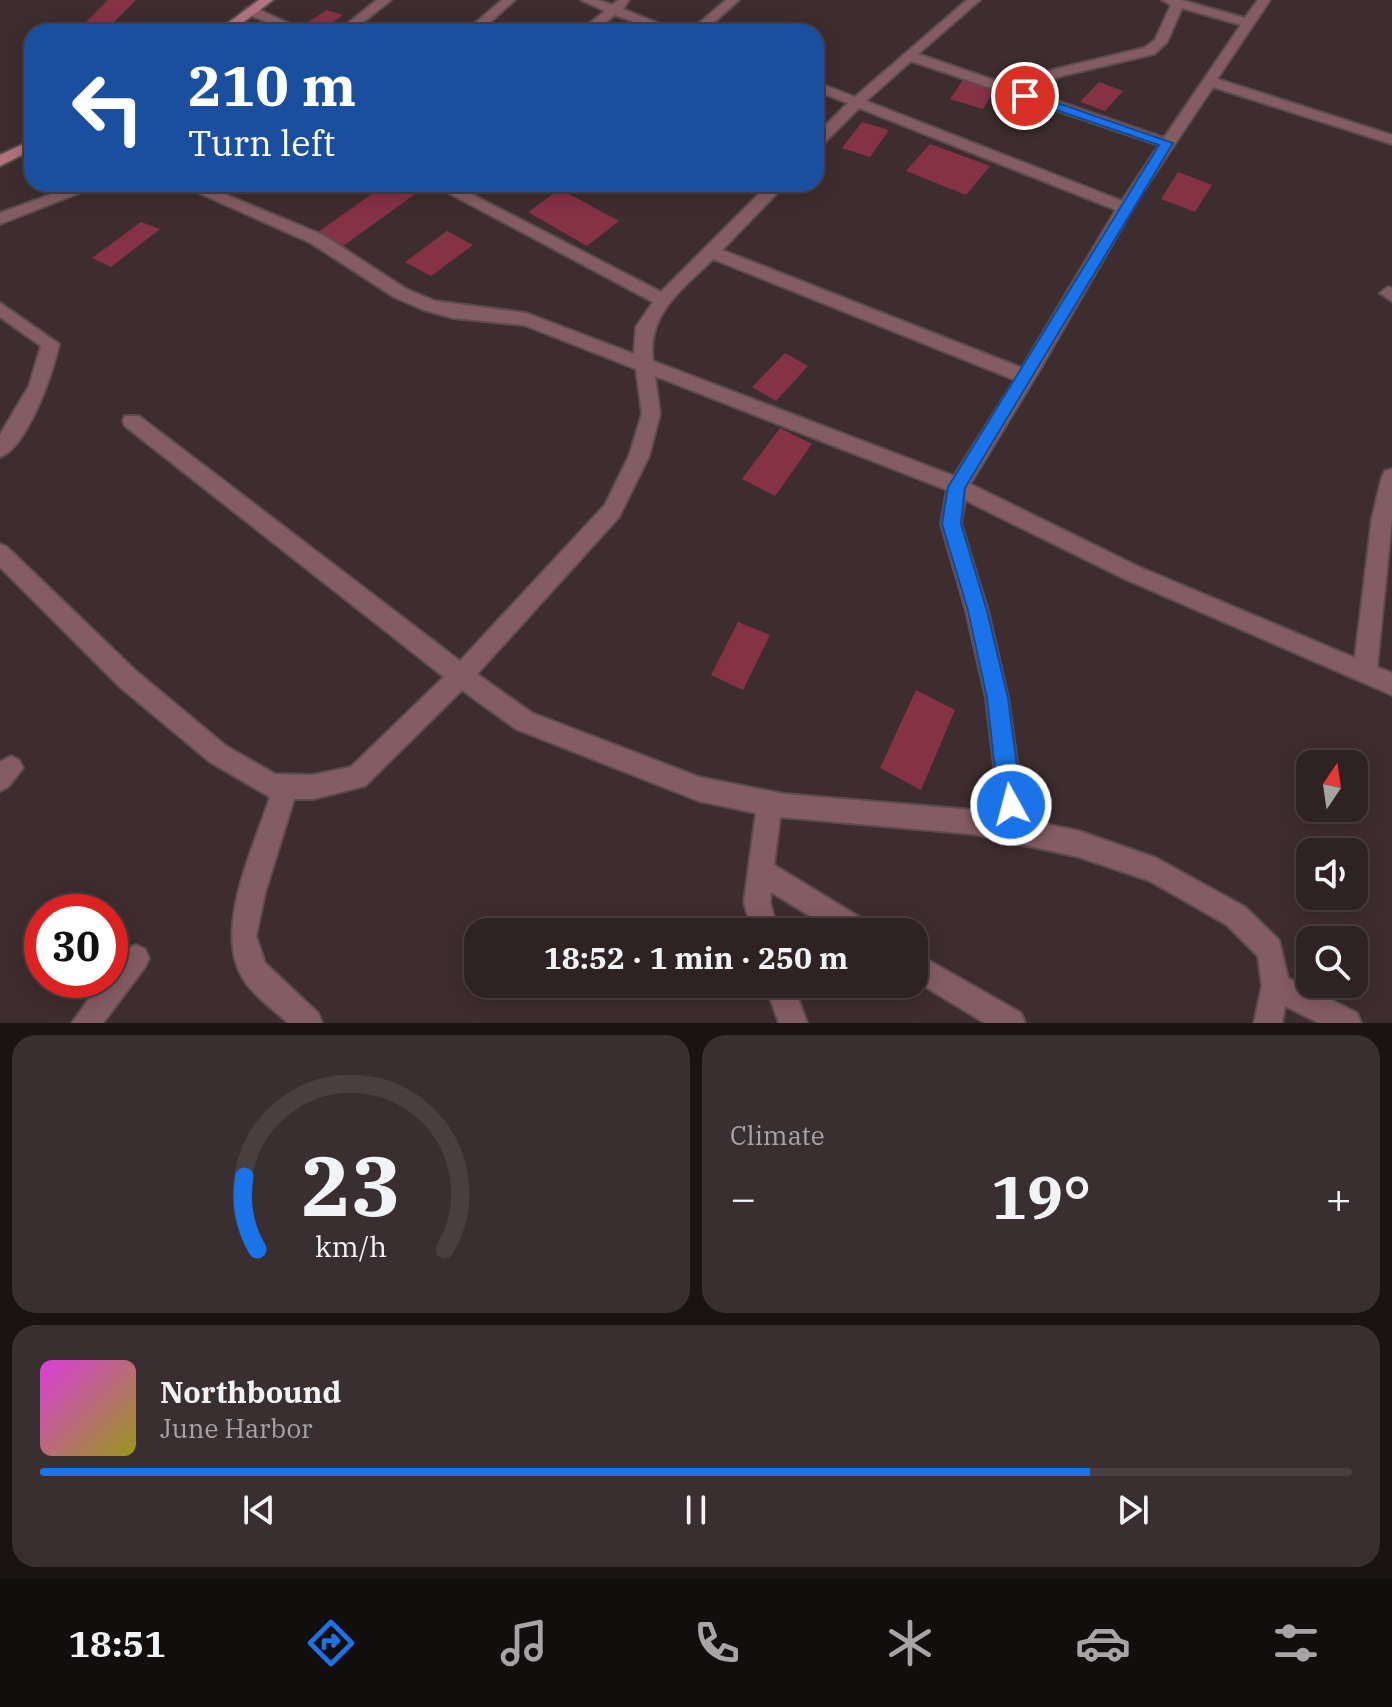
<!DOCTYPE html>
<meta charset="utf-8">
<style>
:root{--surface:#2e2223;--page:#3a2f30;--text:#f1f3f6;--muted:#a7a4a6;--line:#493f41;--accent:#1a73e8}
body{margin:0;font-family:"IBM Plex Serif",serif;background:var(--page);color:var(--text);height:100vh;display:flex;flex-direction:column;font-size:30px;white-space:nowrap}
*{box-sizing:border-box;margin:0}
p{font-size:26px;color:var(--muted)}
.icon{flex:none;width:44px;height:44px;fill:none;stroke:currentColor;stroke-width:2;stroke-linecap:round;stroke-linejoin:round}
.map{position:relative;height:1023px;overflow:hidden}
.side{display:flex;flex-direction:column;gap:12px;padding:12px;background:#191313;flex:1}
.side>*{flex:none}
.top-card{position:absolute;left:24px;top:24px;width:800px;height:168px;border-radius:24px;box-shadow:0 4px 20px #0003,0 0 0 2px var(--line);background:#1a4fa0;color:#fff;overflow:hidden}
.needle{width:52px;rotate:13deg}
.buttons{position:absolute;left:1296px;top:750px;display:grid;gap:16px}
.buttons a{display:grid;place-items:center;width:72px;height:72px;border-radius:16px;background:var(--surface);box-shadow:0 4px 20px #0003,0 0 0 2px var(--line);font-size:40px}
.speed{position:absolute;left:24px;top:894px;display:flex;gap:16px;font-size:40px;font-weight:700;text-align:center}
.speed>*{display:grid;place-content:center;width:104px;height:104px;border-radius:50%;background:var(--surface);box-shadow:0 4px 20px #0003,0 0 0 2px var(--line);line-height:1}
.speed .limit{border:12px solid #d22;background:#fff;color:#111}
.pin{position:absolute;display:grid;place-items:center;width:68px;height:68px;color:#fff;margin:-34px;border:4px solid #fff;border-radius:50%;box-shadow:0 2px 8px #0007}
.me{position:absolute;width:88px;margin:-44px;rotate:353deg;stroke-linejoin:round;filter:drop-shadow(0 0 6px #0008)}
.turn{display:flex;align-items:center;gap:28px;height:168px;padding:0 32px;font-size:36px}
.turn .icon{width:104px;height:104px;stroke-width:2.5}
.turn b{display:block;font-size:56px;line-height:68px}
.big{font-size:60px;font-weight:700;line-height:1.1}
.side .tile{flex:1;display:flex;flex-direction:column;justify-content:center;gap:12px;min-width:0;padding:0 28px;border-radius:24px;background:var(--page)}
.side .dial{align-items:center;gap:0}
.dial svg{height:208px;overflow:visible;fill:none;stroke:var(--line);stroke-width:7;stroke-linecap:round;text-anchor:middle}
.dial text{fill:var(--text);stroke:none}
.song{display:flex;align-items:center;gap:24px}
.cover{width:96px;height:96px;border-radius:12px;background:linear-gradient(135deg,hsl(300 70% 55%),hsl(60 70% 35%))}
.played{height:8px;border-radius:4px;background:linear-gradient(90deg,var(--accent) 80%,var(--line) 80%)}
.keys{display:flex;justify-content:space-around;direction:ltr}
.heat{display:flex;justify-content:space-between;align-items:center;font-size:44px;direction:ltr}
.side .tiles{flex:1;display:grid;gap:12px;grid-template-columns:1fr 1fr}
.tile:last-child{grid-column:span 2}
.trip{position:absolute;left:464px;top:918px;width:464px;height:80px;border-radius:24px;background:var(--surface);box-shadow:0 4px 20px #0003,0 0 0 2px var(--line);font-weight:700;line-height:80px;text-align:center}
.tab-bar{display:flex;height:128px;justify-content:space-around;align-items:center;background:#120e0e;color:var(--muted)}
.tab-bar .icon{width:56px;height:56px}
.tab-bar .on{color:var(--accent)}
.tab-bar b{font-size:36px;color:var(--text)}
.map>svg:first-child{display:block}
.building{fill:#853245}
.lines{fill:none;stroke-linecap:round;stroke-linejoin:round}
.street-casing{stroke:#5c4c4e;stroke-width:4}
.secondary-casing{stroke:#5c4c4e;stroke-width:4}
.street{fill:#845d63;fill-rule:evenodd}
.secondary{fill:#b1747e;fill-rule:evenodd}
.route{fill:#1a73e8;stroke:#114b97;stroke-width:2}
</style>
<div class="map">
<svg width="1392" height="1023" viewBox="0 0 1392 1023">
<rect width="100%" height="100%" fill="#3e2d2f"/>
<path class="building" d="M 108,0 L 136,0 L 111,25 L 85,23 Z
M 327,10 L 343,15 L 319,32 L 302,26 Z
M 963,80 L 995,89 L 983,109 L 950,99 Z
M 1099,82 L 1123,91 L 1105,111 L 1080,102 Z
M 862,122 L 889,130 L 870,157 L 842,148 Z
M 930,144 L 990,166 L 966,195 L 906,171 Z
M 1178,172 L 1212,185 L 1195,212 L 1161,199 Z
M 386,184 L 402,184 L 418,192 L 339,249 L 314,235 Z
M 560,189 L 619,221 L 587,246 L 528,212 Z
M 141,222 L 160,229 L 111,267 L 92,258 Z
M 447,231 L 473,245 L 431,276 L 405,262 Z
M 785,353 L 808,366 L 776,401 L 752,387 Z
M 780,428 L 812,444 L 775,496 L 742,479 Z
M 738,622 L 770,635 L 743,690 L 711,675 Z
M 916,690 L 955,710 L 921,790 L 880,768 Z"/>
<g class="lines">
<defs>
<path id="street" d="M 377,0 L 391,0 L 351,32 L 337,32 Z
M 502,0 L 515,0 L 479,32 L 465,32 Z
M 581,0 L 598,0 L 612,5 L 619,0 L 629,0 L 623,9 L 680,32 L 662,32 L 615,15 L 593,32 L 579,32 L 605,11 Z
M 726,0 L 739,0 L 703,32 L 689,32 Z
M 967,0 L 980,0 L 918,54 L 1008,85 L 1056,69 L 1144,48 L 1155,40 L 1171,5 L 1162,0 L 1181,0 L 1245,18 L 1258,0 L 1270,0 L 1217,79 L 1392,135 L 1392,144 L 1213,87 L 1138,199 L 1039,371 L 970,484 L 1139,567 L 1355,658 L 1372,518 L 1382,477 L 1385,471 L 1392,469 L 1392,518 L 1377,667 L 1392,673 L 1392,695 L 1125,579 L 965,500 L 961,524 L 988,611 L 1008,698 L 1025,820 L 1079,831 L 1156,858 L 1245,907 L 1279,940 L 1288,978 L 1357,1013 L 1361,1023 L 1319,1023 L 1285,1006 L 1282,1023 L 1254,1023 L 1262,986 L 1258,956 L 1227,925 L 1150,881 L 1079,857 L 973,834 L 780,817 L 774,865 L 869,923 L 873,932 L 836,932 L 771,892 L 770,902 L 778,932 L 752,932 L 744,902 L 756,813 L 699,801 L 516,729 L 462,690 L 365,786 L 313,799 L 294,799 L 265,893 L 256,936 L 265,963 L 318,1013 L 322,1023 L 288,1023 C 274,1010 254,996 244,980 C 212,931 254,848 270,797 L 210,762 L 120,687 L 0,567 L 0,544 L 7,547 L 136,671 L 226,746 L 275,774 L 313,775 L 351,767 L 444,677 L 125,426 L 123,421 L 125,416 L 139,416 L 460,661 L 605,505 L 629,456 L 642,414 L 636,369 L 524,325 L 453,318 L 424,310 L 394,297 L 311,243 L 179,184 L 200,184 L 323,235 L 406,289 L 435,301 L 526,313 L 634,354 L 636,327 L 653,302 L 432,184 L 452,184 L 661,292 L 769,184 L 786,184 L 722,250 L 1022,368 L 1116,210 L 859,108 L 821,146 L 816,147 L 816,135 L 848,103 L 816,91 L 816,82 L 855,97 ZM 1182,8 L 1241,25 L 1164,138 L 1022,89 L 1065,75 L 1154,54 L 1167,42 ZM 911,61 L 1159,145 L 1122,201 L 866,101 ZM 713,259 L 1015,380 L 954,476 L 653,361 C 646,314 683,289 713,259 ZM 655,376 L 947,490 L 941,524 L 966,611 L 986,698 L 1000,815 L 973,810 L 784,794 L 699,777 L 532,713 L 477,674 L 619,517 L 649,456 L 660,414 Z
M 247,8 L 255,8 L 308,32 L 291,32 L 247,14 Z
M 80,184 L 102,184 L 0,224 L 0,213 Z
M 1388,287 L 1392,288 L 1392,301 L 1380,293 Z
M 0,303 L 59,344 C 54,371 27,448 0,457 L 0,435 L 29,386 L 41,346 L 0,317 Z
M 11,756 L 19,760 L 23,768 L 8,787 L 0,791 L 0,762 Z
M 136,945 L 145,949 L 149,958 L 145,967 L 103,1023 L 72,1023 L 102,980 L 110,980 C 110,965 122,950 136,945 Z
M 914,952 L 1021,1013 L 1025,1023 L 985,1023 L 914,980 Z
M 765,984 L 793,984 L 807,1023 L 779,1023 Z"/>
<path id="secondary" d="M 259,0 L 273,0 L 230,32 L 216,32 Z
M 32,140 L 32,150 L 0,166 L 0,155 Z"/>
</defs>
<use href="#street" class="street-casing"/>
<use href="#secondary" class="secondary-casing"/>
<use href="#street" class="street"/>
<use href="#secondary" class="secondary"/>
</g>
<path class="route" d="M 1021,93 L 1029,93 L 1173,143 L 965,488 L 961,524 L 987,611 L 1008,698 L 1022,805 L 1018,812 L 1011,816 L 1003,812 L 999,805 L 987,698 L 968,611 L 942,524 L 948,487 L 1159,145 L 1021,98 Z"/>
</svg>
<div class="buttons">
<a><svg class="needle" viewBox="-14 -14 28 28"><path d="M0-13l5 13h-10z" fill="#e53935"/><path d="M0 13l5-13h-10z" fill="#a7a4a6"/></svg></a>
<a><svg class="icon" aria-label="sound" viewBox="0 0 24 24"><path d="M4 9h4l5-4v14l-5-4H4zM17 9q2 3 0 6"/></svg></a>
<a><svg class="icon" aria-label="search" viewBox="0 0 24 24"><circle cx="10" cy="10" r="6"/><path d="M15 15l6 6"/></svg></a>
</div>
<div class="speed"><div class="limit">30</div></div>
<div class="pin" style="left:1025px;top:96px;background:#d93025"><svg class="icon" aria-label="arrive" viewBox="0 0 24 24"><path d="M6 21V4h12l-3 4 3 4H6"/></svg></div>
<svg class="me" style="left:1011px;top:805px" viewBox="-20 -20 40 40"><circle r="17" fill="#1a73e8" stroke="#fff" stroke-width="3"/><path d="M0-11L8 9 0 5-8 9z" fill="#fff"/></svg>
<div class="trip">18:52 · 1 min · 250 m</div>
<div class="top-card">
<div class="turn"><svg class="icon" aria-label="left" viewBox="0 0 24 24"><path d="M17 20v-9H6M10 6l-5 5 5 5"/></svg><div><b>210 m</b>Turn left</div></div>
</div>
</div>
<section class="side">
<div class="tiles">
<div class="tile dial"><svg viewBox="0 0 100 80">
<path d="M14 69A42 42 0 1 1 86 69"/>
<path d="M14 69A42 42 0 0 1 9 41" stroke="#1a73e8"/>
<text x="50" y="56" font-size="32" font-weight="700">23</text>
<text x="50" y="72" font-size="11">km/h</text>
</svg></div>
<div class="tile"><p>Climate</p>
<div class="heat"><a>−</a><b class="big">19°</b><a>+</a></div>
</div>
<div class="tile">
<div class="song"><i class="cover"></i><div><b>Northbound</b><p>June Harbor</p></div></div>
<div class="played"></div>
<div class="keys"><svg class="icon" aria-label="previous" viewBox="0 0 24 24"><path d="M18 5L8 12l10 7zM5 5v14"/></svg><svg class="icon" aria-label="pause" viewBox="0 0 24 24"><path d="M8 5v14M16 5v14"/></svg><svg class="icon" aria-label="next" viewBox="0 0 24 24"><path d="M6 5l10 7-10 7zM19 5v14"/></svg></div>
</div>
</div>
</section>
<nav class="tab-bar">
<b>18:51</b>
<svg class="icon on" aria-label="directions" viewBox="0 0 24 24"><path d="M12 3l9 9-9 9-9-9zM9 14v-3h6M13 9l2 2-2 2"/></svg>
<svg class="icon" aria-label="music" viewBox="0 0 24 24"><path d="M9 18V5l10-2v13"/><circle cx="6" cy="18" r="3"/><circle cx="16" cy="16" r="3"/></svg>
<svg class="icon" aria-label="phone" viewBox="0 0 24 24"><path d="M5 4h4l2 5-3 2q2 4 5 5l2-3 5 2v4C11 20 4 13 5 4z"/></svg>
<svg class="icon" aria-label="climate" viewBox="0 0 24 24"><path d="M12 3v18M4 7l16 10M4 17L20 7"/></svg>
<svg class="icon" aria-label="car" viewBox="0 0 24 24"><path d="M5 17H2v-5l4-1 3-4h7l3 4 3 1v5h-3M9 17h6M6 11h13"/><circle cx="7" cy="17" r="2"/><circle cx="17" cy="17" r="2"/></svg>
<svg class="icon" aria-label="filters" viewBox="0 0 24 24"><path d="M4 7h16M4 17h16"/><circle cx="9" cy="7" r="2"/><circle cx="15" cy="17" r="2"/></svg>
</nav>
